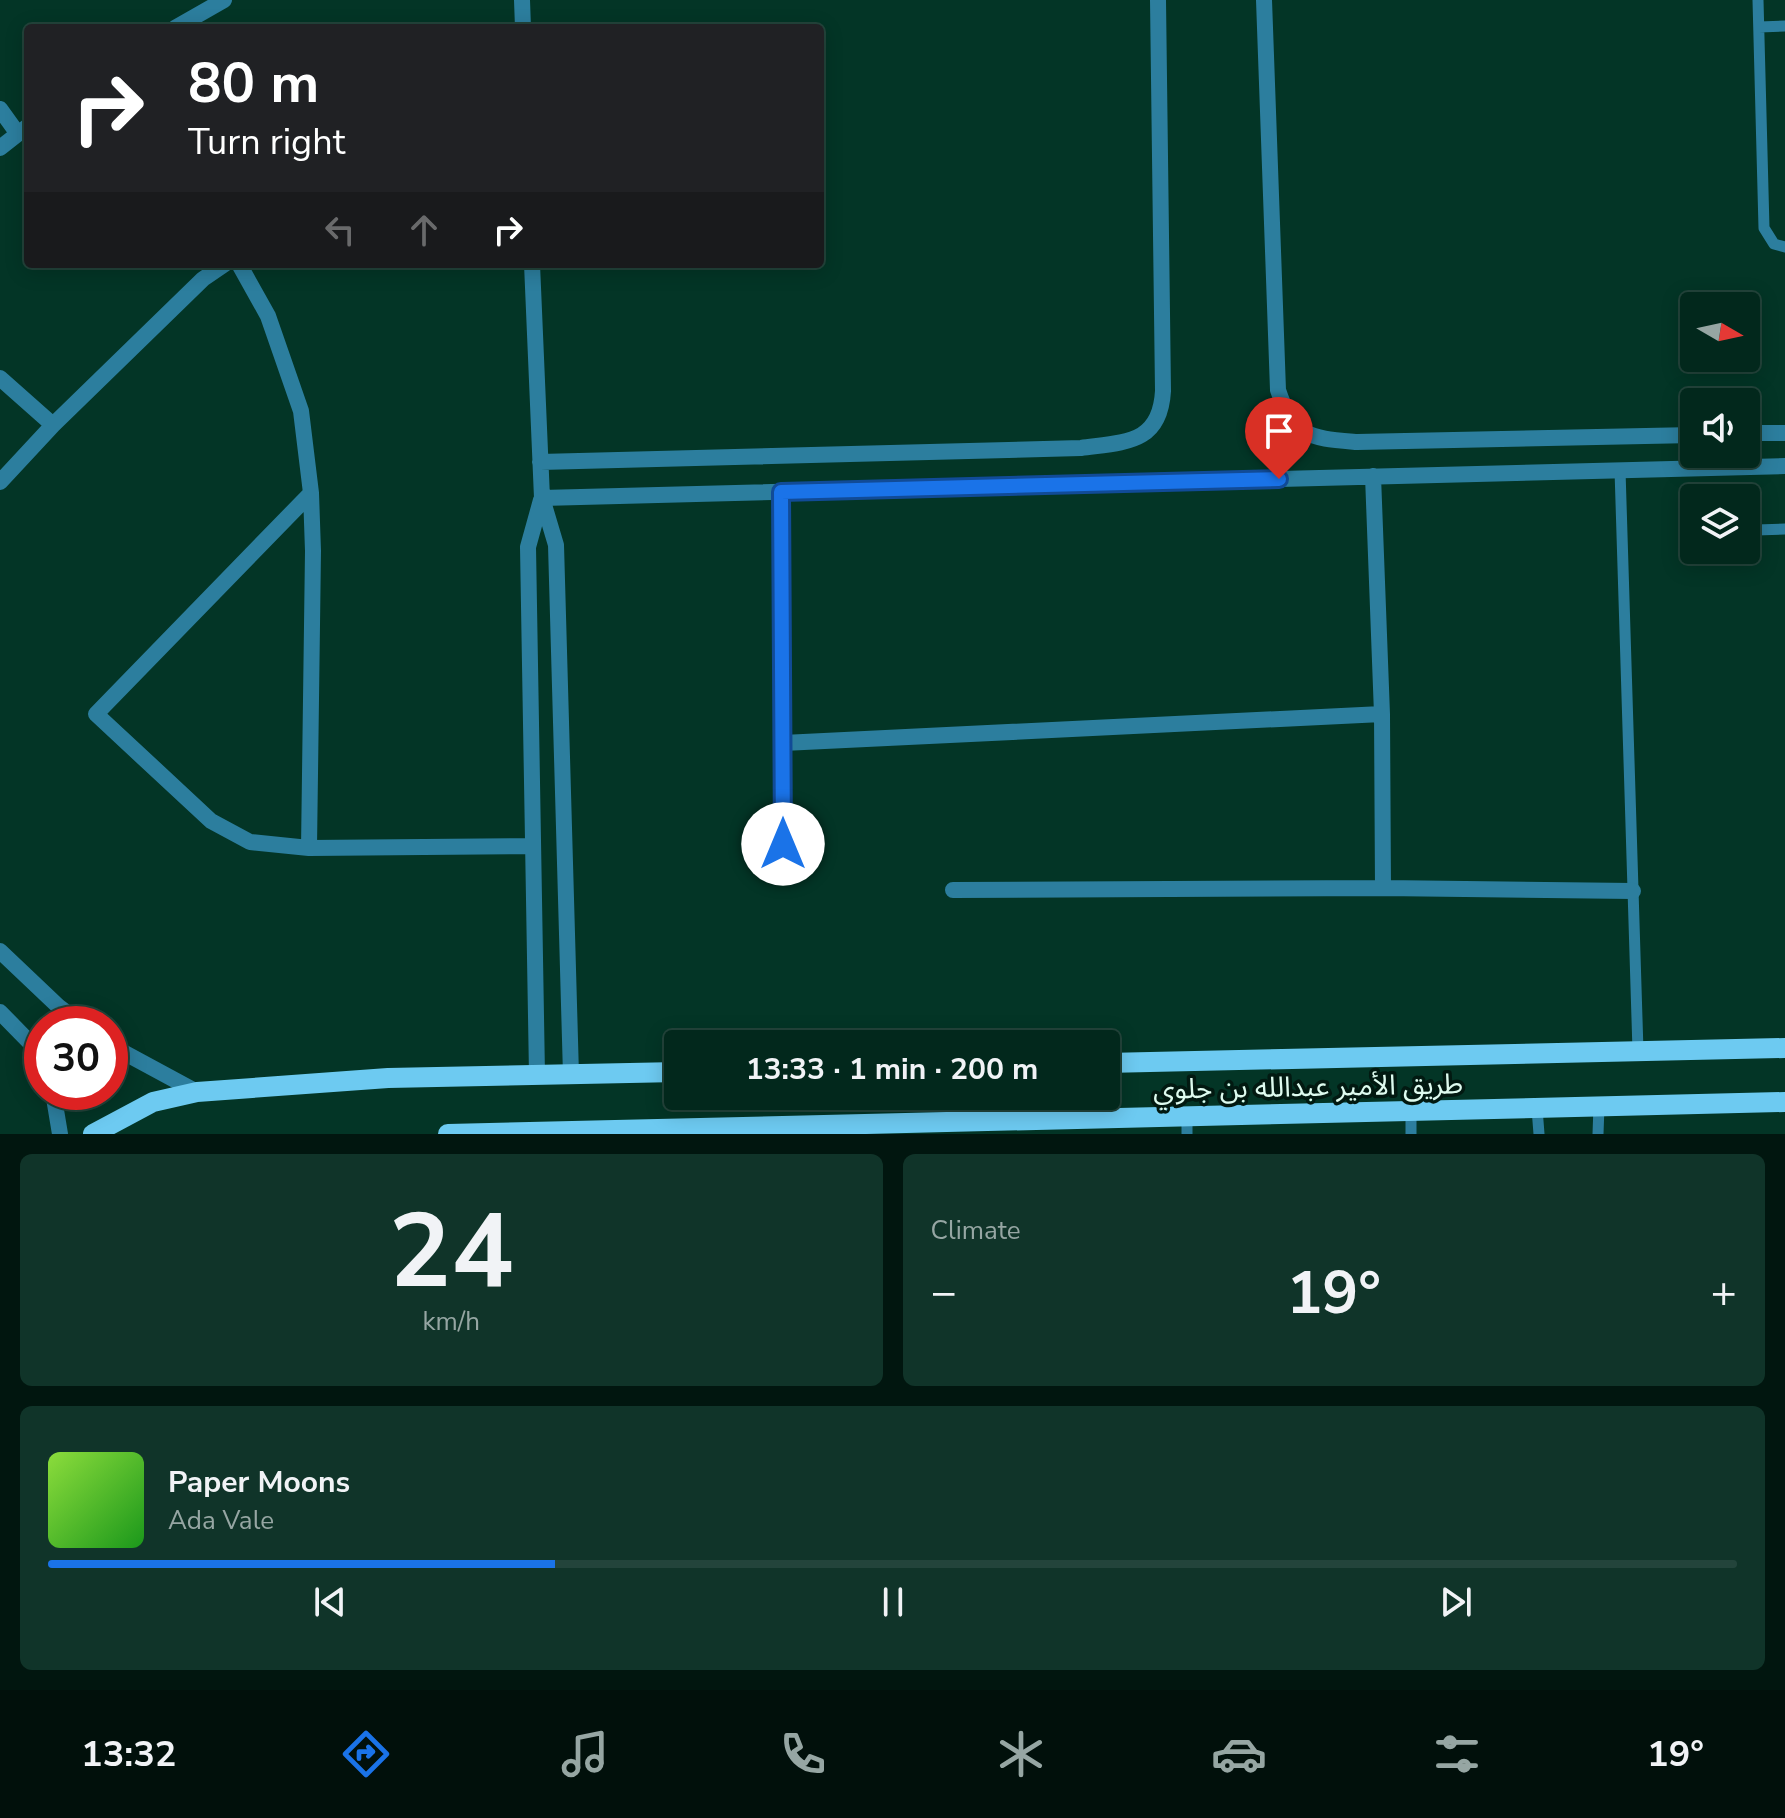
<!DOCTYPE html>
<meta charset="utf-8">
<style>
:root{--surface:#02281c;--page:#103429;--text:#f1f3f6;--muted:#96a6a3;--line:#23443b;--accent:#1a73e8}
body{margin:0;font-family:"Nunito Sans","Noto Sans Arabic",sans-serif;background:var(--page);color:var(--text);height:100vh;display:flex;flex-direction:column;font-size:30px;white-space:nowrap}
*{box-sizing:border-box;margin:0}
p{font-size:26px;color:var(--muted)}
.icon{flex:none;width:44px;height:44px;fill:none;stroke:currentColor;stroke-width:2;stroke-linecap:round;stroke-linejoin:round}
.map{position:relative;height:1134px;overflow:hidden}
.sheet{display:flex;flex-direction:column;gap:20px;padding:20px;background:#01160f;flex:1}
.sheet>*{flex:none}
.guide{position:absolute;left:24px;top:24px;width:800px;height:244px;border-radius:8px;box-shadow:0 4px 20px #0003,0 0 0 2px var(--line);background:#202124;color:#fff;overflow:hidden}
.needle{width:52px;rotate:99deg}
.tools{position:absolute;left:1680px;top:292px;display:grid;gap:16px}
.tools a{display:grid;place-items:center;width:80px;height:80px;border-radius:8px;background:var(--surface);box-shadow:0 4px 20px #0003,0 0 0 2px var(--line);font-size:40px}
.speed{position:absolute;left:24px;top:1006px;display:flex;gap:16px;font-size:40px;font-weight:700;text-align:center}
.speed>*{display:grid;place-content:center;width:104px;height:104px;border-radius:50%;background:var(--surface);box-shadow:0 4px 20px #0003,0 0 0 2px var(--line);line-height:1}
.speed .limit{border:12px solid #d22;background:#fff;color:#111}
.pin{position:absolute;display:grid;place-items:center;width:68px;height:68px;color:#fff;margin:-82px -34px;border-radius:50% 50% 50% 0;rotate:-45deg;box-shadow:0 0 8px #0007}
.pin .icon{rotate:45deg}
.me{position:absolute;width:88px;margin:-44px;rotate:0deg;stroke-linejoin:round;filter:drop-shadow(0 0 6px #0008)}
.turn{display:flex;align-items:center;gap:28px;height:168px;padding:0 32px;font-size:36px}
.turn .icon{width:104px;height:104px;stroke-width:2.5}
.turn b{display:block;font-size:56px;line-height:68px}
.lanes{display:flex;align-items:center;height:76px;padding:0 32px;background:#0003;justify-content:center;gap:40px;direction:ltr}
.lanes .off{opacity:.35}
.big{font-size:60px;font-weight:700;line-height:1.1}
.sheet .widget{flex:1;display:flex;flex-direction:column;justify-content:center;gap:12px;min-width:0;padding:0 28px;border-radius:12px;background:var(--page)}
.sheet .dial{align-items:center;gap:0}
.dial b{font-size:104px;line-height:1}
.song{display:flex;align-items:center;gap:24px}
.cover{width:96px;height:96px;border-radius:12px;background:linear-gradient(135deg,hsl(90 70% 55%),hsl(120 70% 35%))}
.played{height:8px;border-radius:4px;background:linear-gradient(90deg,var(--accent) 30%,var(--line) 30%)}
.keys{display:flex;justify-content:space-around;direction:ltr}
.heat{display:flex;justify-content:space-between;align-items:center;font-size:44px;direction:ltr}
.sheet .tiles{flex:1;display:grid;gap:20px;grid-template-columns:1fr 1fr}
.widget:last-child{grid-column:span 2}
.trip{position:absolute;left:664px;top:1030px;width:456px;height:80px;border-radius:8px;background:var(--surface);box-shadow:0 4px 20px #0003,0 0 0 2px var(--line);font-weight:700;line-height:80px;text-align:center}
.tabs{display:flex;height:128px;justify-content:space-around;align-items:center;background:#01100b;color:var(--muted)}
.tabs .icon{width:56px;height:56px}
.tabs .selected{color:var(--accent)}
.tabs b{font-size:36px;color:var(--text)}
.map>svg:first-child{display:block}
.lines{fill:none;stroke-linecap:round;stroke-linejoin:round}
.lane{stroke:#2c7e9e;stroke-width:11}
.street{stroke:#2c7e9e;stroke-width:16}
.primary{stroke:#6dcaf1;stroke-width:20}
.route-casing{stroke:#114b97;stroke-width:20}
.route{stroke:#1a73e8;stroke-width:14}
.labels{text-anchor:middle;stroke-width:7;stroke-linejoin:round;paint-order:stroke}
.street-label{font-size:28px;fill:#defbef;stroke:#021911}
</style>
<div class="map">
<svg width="1785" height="1134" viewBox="0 0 1785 1134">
<rect width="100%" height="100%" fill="#033526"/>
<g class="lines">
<path class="lane" d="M 1758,0 L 1764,228 L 1774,244 L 1785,247
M 1759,27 L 1785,26
M 1620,470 L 1638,1051
M 1756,530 L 1785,529
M 1537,1108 L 1539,1134
M 1411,1111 L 1411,1134
M 1187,1134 L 1187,1117
M 1598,1134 L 1599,1106"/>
<path class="street" d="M 522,0 L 523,28
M 1264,0 L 1278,390 C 1294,438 1310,438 1357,442 L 1694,435
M 175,28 L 224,0
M 0,109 L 18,134
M 0,148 L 28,126
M 239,264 L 268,316 L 301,411 L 311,493 L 313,551 L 309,848
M 532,264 L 542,498 L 556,545 L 571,1075
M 0,378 L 53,425
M 1746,433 L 1785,433
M 540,462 L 1081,448 C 1125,442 1160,444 1163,391 L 1158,0
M 0,482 L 53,425 L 203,279 L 225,264
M 781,492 L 783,844
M 311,493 L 96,714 L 211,821 L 250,842 L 309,848 L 533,846
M 542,498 L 1785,466
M 1382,714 L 1383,888 L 1633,891
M 783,743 L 1382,714 L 1373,476
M 953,890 L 1383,888
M 0,951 L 59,1007 L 82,1024
M 0,1012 L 42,1055
M 110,1045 L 197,1092
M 537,1075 L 528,547 L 541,500
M 53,1092 L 60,1134"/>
<path class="primary" d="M 1106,1063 L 1785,1048
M 93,1134 L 153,1102 L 197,1092 L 388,1078 L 678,1072
M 448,1134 L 1785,1102"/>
</g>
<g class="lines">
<defs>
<path id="route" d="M 783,844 L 781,492 L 1279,479"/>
</defs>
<use href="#route" class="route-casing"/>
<use href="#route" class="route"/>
</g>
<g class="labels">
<g class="street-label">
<text transform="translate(1308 1086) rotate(-1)" y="10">طريق الأمير عبدالله بن جلوي</text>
</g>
</g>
</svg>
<div class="tools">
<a><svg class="needle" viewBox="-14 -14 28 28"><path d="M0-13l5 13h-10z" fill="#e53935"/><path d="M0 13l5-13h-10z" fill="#96a6a3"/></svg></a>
<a><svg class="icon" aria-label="sound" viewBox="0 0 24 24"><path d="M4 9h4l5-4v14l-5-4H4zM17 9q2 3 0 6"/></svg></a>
<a><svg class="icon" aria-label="layers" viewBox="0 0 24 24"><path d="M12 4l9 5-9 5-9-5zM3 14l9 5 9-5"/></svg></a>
</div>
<div class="speed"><div class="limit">30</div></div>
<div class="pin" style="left:1279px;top:479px;background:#d93025"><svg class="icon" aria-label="arrive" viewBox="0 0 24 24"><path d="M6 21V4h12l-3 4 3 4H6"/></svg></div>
<svg class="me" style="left:783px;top:844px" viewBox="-20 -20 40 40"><circle r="19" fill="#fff"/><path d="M0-13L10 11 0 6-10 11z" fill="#1a73e8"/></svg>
<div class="trip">13:33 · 1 min · 200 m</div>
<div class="guide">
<div class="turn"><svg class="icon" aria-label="right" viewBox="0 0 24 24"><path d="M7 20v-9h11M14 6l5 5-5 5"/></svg><div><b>80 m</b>Turn right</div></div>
<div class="lanes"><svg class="icon off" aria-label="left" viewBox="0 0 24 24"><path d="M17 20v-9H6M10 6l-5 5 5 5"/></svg><svg class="icon off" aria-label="ahead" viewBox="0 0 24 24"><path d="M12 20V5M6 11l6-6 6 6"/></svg><svg class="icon" aria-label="right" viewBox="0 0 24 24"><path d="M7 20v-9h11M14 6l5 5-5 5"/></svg></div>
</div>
</div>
<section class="sheet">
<div class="tiles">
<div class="widget dial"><b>24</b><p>km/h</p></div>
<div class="widget"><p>Climate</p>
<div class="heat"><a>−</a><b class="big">19°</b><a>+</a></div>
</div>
<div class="widget">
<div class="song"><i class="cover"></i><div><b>Paper Moons</b><p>Ada Vale</p></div></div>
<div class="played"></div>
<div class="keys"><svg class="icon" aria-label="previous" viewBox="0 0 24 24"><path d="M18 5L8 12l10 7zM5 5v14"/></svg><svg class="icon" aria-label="pause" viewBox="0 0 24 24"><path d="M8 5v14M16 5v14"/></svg><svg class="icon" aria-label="next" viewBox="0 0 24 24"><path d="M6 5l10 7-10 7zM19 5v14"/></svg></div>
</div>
</div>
</section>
<nav class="tabs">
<b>13:32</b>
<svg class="icon selected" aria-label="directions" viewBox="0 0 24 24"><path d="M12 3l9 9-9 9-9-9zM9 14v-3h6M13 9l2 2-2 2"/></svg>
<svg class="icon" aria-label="music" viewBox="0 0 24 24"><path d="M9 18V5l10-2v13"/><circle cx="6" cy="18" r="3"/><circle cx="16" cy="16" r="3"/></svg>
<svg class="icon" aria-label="phone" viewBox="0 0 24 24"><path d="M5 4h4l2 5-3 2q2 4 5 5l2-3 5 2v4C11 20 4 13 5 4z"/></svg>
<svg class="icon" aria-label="climate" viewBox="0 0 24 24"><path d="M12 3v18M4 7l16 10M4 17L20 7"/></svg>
<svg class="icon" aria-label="car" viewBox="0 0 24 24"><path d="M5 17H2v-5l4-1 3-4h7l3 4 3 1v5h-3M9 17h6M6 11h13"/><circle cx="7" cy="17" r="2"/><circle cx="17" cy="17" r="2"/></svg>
<svg class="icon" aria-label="filters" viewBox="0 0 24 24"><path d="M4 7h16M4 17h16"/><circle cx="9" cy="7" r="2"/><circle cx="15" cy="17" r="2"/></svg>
<b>19°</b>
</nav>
